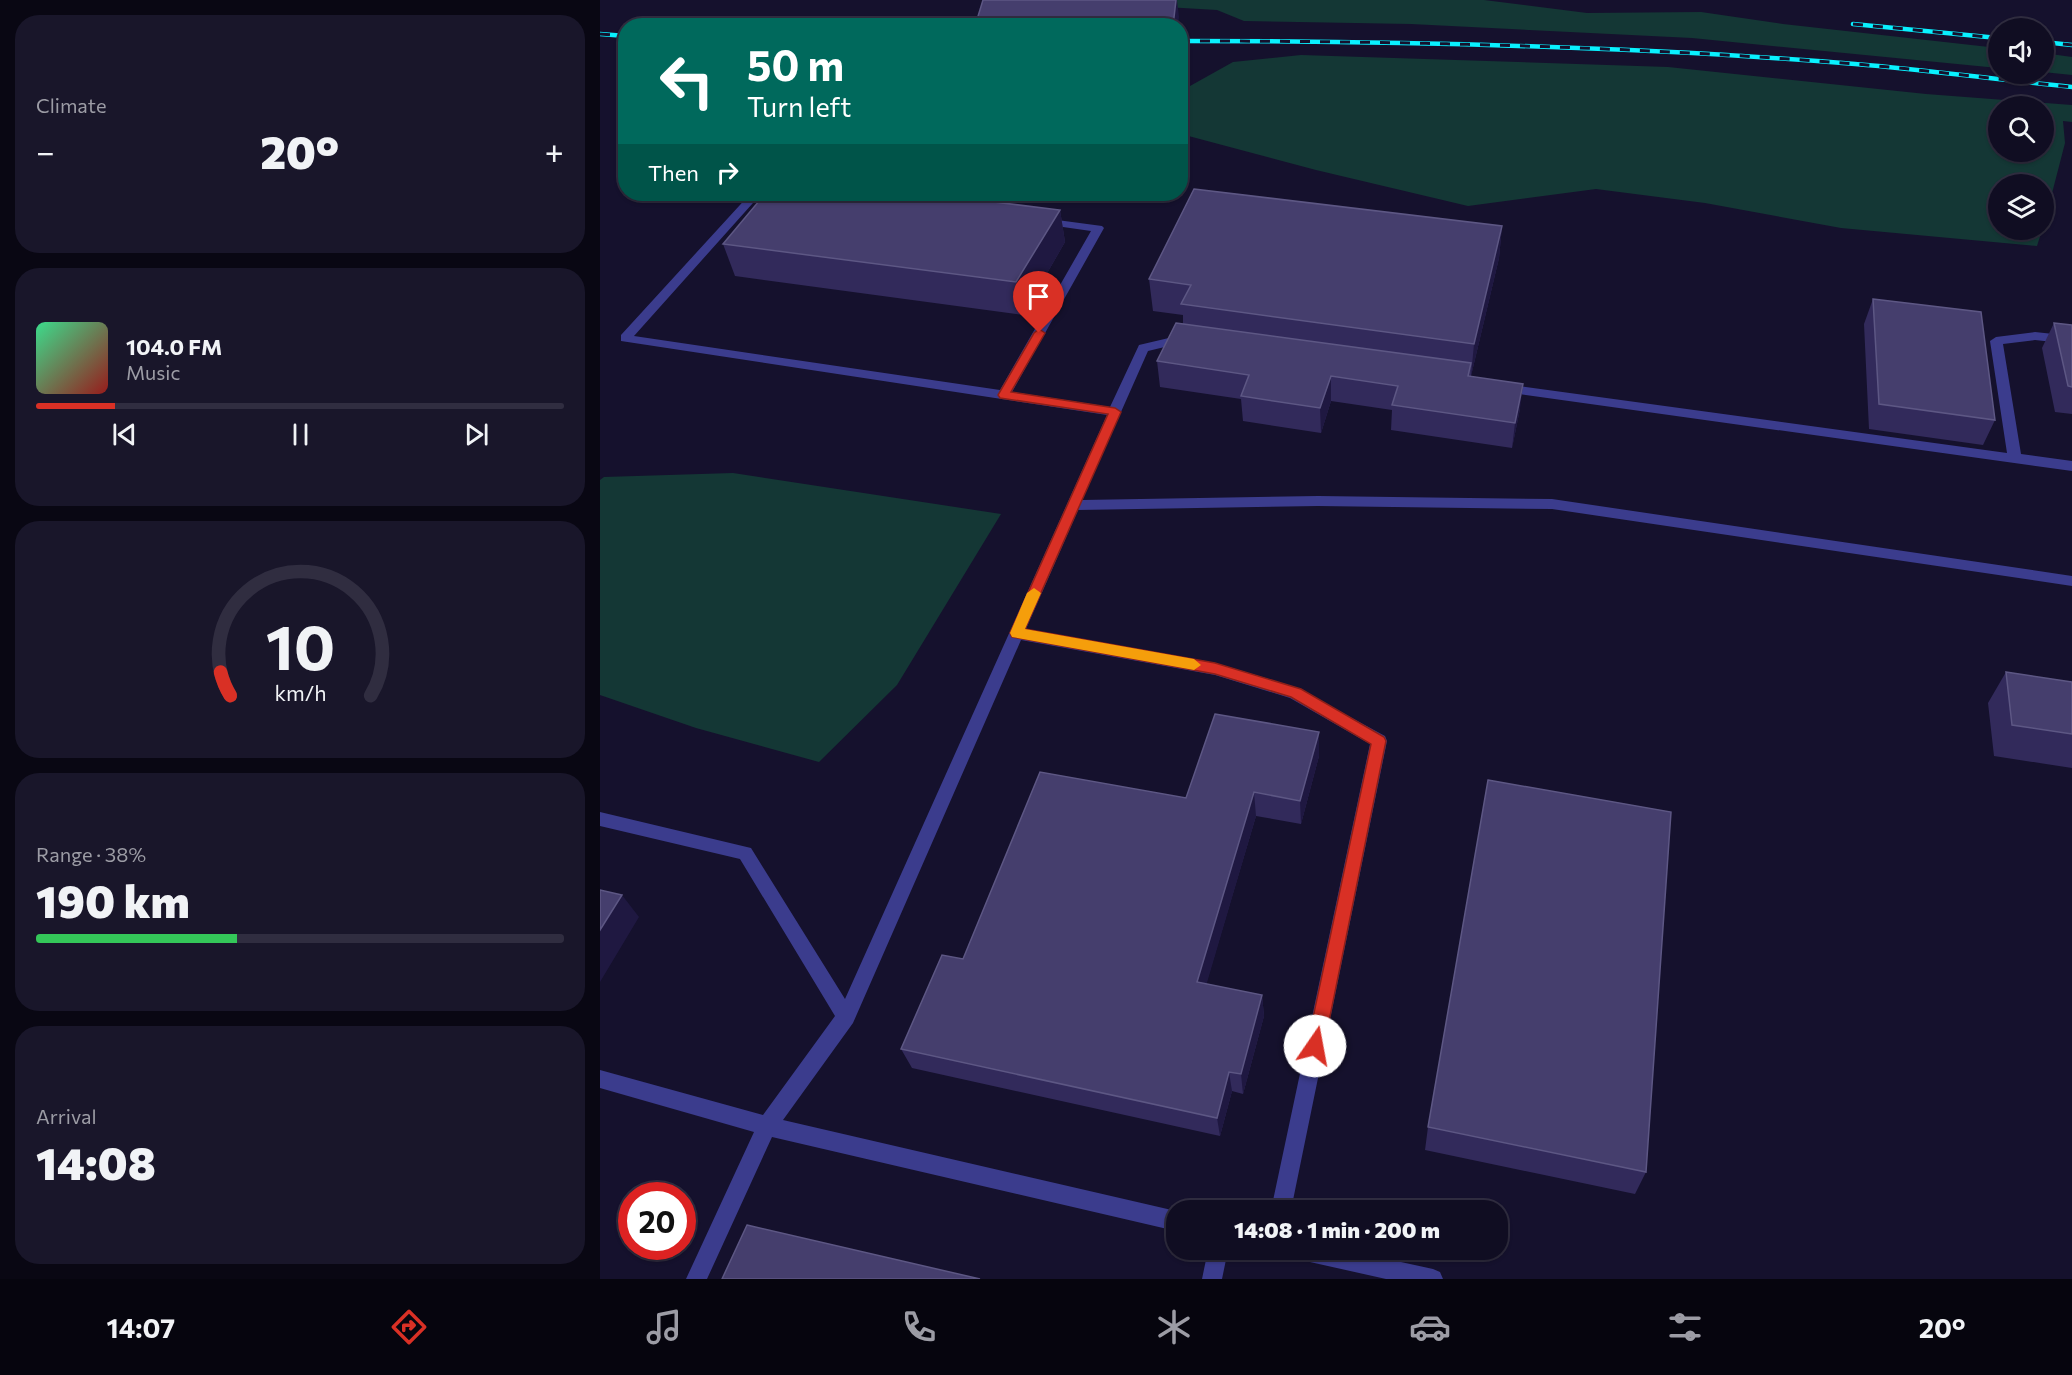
<!DOCTYPE html>
<meta charset="utf-8">
<style>
:root{--surface:#100d22;--page:#19162a;--text:#f1f3f6;--muted:#9c9ca5;--line:#302d40;--accent:#d93025}
body{margin:0;font-family:Commissioner,sans-serif;background:var(--page);color:var(--text);height:100vh;display:flex;flex-direction:column;font-size:22px;white-space:nowrap}
*{box-sizing:border-box;margin:0}
p{font-size:20px;color:var(--muted)}
.icon{flex:none;width:33px;height:33px;fill:none;stroke:currentColor;stroke-width:2;stroke-linecap:round;stroke-linejoin:round}
.map{position:relative;flex:1;overflow:hidden}
.side{display:flex;flex-direction:column;gap:15px;padding:15px;background:#090713;width:600px}
.side>*{flex:none}
.top-card{position:absolute;left:18px;top:18px;width:570px;height:183px;border-radius:24px;box-shadow:0 2px 4px #0004,0 0 0 2px var(--line);background:#00695c;color:#fff;overflow:hidden}
.buttons{position:absolute;left:1388px;top:18px;display:grid;gap:12px}
.buttons a{display:grid;place-items:center;width:66px;height:66px;border-radius:50%;background:var(--surface);box-shadow:0 2px 4px #0004,0 0 0 2px var(--line);font-size:30px}
.speed{position:absolute;left:18px;top:1182px;display:flex;gap:12px;font-size:30px;font-weight:700;text-align:center}
.speed>*{display:grid;place-content:center;width:78px;height:78px;border-radius:50%;background:var(--surface);box-shadow:0 2px 4px #0004,0 0 0 2px var(--line);line-height:1}
.speed .limit{border:9px solid #d22;background:#fff;color:#111}
.pin{position:absolute;display:grid;place-items:center;width:51px;height:51px;color:#fff;margin:-62px -26px;border-radius:50% 50% 50% 0;rotate:-45deg;box-shadow:0 0 6px #0007}
.pin .icon{rotate:45deg}
.me{position:absolute;width:66px;margin:-33px;rotate:12deg;stroke-linejoin:round;filter:drop-shadow(0 0 4px #0008)}
.turn{display:flex;align-items:center;gap:21px;height:126px;padding:0 30px;font-size:27px}
.turn .icon{width:78px;height:78px;stroke-width:2.5}
.turn b{display:block;font-size:42px;line-height:51px}
.then{display:flex;align-items:center;height:57px;padding:0 30px;background:#0003;gap:12px;font-size:22px}
.big{font-size:45px;font-weight:800;line-height:1.1}
.side .card{flex:1;display:flex;flex-direction:column;justify-content:center;gap:9px;min-width:0;padding:0 21px;border-radius:24px;background:var(--page)}
.side .dial{align-items:center;gap:0}
.dial svg{height:156px;overflow:visible;fill:none;stroke:var(--line);stroke-width:7;stroke-linecap:round;text-anchor:middle}
.dial text{fill:var(--text);stroke:none}
.song{display:flex;align-items:center;gap:18px}
.cover{width:72px;height:72px;border-radius:9px;background:linear-gradient(135deg,hsl(150 70% 55%),hsl(0 70% 35%))}
.played{height:6px;border-radius:3px;background:linear-gradient(90deg,var(--accent) 15%,var(--line) 15%)}
.keys{display:flex;justify-content:space-around;direction:ltr}
.heat{display:flex;justify-content:space-between;align-items:center;font-size:33px;direction:ltr}
.charge{height:9px;border-radius:4px;background:linear-gradient(90deg,#34c759 38%,var(--line) 0)}
.trip{position:absolute;left:566px;top:1200px;width:342px;height:60px;border-radius:24px;background:var(--surface);box-shadow:0 2px 4px #0004,0 0 0 2px var(--line);font-weight:800;line-height:60px;text-align:center}
.tab-bar{display:flex;height:96px;justify-content:space-around;align-items:center;background:#06050e;color:var(--muted)}
.tab-bar .icon{width:42px;height:42px}
.tab-bar .on{color:var(--accent)}
.tab-bar b{font-size:27px;color:var(--text)}
main{display:flex;flex:1;min-height:0}
.map>svg:first-child{display:block}
.green{fill:#143735;fill-rule:evenodd}
.lines{fill:none;stroke-linecap:round;stroke-linejoin:round}
.minor{fill:#3b3c8d;fill-rule:evenodd}
.rail-casing{stroke:#09f1ff;stroke-width:4.5}
.rail{stroke:#15112d;stroke-width:3;stroke-dasharray:10;stroke-linecap:butt}
.wall{fill:#322a5b}
.shaded-wall{fill:#1f1841}
.building{fill:#453e6d;stroke:#5d5784;stroke-width:1.5}
.route{fill:#d93025;stroke:#8d1f18;stroke-width:1.5}
.slow{fill:#f59e0b}
</style>
<main>
<section class="side">
<div class="card"><p>Climate</p>
<div class="heat"><a>−</a><b class="big">20°</b><a>+</a></div>
</div>
<div class="card">
<div class="song"><i class="cover"></i><div><b>104.0 FM</b><p>Music</p></div></div>
<div class="played"></div>
<div class="keys"><svg class="icon" aria-label="previous" viewBox="0 0 24 24"><path d="M18 5L8 12l10 7zM5 5v14"/></svg><svg class="icon" aria-label="pause" viewBox="0 0 24 24"><path d="M8 5v14M16 5v14"/></svg><svg class="icon" aria-label="next" viewBox="0 0 24 24"><path d="M6 5l10 7-10 7zM19 5v14"/></svg></div>
</div>
<div class="card dial"><svg viewBox="0 0 100 80">
<path d="M14 69A42 42 0 1 1 86 69"/>
<path d="M14 69A42 42 0 0 1 9 57" stroke="#d93025"/>
<text x="50" y="56" font-size="32" font-weight="700">10</text>
<text x="50" y="72" font-size="11">km/h</text>
</svg></div>
<div class="card"><p>Range · 38%</p><b class="big">190 km</b><div class="charge"></div></div>
<div class="card"><p>Arrival</p><b class="big">14:08</b></div>
</section>
<div class="map">
<svg width="1472" height="1279" viewBox="0 0 1472 1279">
<rect width="100%" height="100%" fill="#15112d"/>
<path class="green" d="M 484,0 L 884,0 L 987,13 L 1101,12 L 1183,24 L 1398,48 L 1398,68 L 1092,38 L 811,24 L 644,21 L 617,10 L 497,3 Z
M 1443,53 L 1472,57 L 1472,75 L 1443,72 Z
M 701,55 L 1068,67 L 1326,94 L 1472,105 L 1472,122 L 1463,121 L 1465,143 L 1443,228 L 1443,184 L 1398,184 L 1398,230 L 1442,230 L 1437,246 L 1241,228 L 1105,203 L 996,189 L 868,206 L 716,170 L 581,134 L 581,87 L 590,86 L 633,62 ZM 1398,106 L 1443,106 L 1443,152 L 1398,152 Z
M 133,473 L 401,514 L 297,685 L 219,762 L 96,728 L 0,695 L 0,480 L 4,477 Z"/>
<g class="lines">
<path class="minor" d="M 150,194 L 161,194 L 34,336 L 400,390 L 491,231 L 442,224 L 436,221 L 442,218 L 502,226 L 504,228 L 412,392 L 510,407 L 539,345 L 573,337 L 590,340 L 592,343 L 586,347 L 573,345 L 548,351 L 482,500 L 718,496 L 952,499 L 1472,576 L 1472,586 L 952,509 L 718,506 L 478,510 L 426,629 L 615,663 L 695,687 L 785,736 L 787,741 L 691,1210 L 671,1210 L 770,744 L 690,698 L 615,675 L 421,640 L 253,1023 L 183,1120 L 576,1211 L 576,1231 L 172,1137 L 107,1279 L 86,1279 L 154,1132 L 0,1088 L 0,1070 L 163,1115 L 235,1016 L 140,859 L 0,826 L 0,812 L 151,848 L 245,999 L 507,415 L 21,341 L 21,335 Z
M 1435,332 L 1472,336 L 1472,344 L 1435,340 L 1403,344 L 1421,454 L 1472,461 L 1472,471 L 904,392 L 898,388 L 904,384 L 1407,453 L 1390,341 L 1396,337 Z
M 608,1250 L 628,1250 L 622,1279 L 602,1279 Z
M 691,1250 L 746,1250 L 833,1269 L 840,1272 L 843,1279 L 786,1279 L 701,1260 L 694,1257 Z"/>
<defs>
<path id="rail" d="M 1253,24 L 1398,38
M 0,34 L 26,36
M 580,41 C 805,41 1031,46 1255,64 C 1328,70 1400,80 1472,87
M 1443,42 L 1472,45"/>
</defs>
<use href="#rail" class="rail-casing"/>
<use href="#rail" class="rail"/>
</g>
<path class="wall" d="M 460,210 L 465,242 L 423,315 L 135,276 L 123,244 Z
M 902,226 L 899,258 L 871,376 L 920,409 L 912,448 L 791,430 L 792,410 L 731,401 L 721,433 L 643,421 L 641,399 L 560,387 L 557,361 L 583,324 L 583,315 L 553,311 L 549,279 Z
M 1273,299 L 1395,420 L 1383,445 L 1269,429 L 1264,324 Z
M 1454,323 L 1472,325 L 1472,414 L 1455,412 L 1442,348 Z
M 1406,672 L 1472,682 L 1472,768 L 1394,756 L 1388,703 Z
M 719,732 L 719,756 L 701,824 L 656,816 L 606,984 L 662,995 L 664,1016 L 643,1094 L 632,1091 L 620,1136 L 312,1068 L 301,1049 L 363,959 Z
M 828,1127 L 1046,1172 L 1035,1194 L 825,1150 Z"/>
<path class="shaded-wall" d="M 576,0 L 577,0 L 579,17 L 578,26 L 573,26 Z
M 460,210 L 465,242 L 423,315 L 416,282 Z
M 902,226 L 899,258 L 871,376 L 874,344 Z
M 731,376 L 731,401 L 721,433 L 720,408 Z
M 923,384 L 920,409 L 912,448 L 915,423 Z
M 719,732 L 719,756 L 701,824 L 700,801 Z
M 654,792 L 656,816 L 601,1003 L 597,982 Z
M 22,895 L 39,917 L 0,982 L 0,930 Z
M 662,995 L 664,1016 L 643,1094 L 641,1074 Z
M 629,1072 L 632,1091 L 620,1136 L 617,1118 Z"/>
<path class="building" d="M 383,0 L 576,0 L 573,26 L 375,26 Z
M 594,189 L 902,226 L 874,344 L 581,304 L 591,285 L 549,279 Z
M 165,194 L 329,194 L 460,210 L 416,282 L 123,244 Z
M 1273,299 L 1381,312 L 1395,420 L 1279,404 Z
M 576,323 L 871,363 L 868,376 L 923,384 L 915,423 L 792,405 L 798,386 L 731,376 L 720,408 L 641,396 L 649,375 L 557,361 Z
M 1454,323 L 1472,325 L 1472,387 L 1468,386 Z
M 1406,672 L 1472,682 L 1472,734 L 1412,725 Z
M 615,714 L 719,732 L 700,801 L 654,792 L 597,982 L 662,995 L 641,1074 L 629,1072 L 617,1118 L 301,1049 L 342,955 L 363,959 L 440,772 L 586,798 Z
M 888,780 L 1071,812 L 1046,1172 L 828,1127 Z
M 0,890 L 22,895 L 0,930 Z
M 147,1225 L 380,1279 L 122,1279 Z"/>
<path class="route" d="M 439,329 L 445,333 L 411,392 L 515,408 L 521,412 L 425,629 L 615,663 L 701,689 L 784,737 L 786,741 L 724,1046 L 721,1052 L 715,1054 L 709,1052 L 707,1046 L 771,744 L 691,697 L 615,674 L 412,637 L 410,633 L 508,414 L 400,398 L 398,395 L 434,333 Z"/>
<path class="slow" d="M 434,588 L 441,593 L 425,629 L 594,659 L 601,665 L 594,670 L 412,637 L 410,633 L 427,593 Z"/>
</svg>
<div class="buttons">
<a><svg class="icon" aria-label="sound" viewBox="0 0 24 24"><path d="M4 9h4l5-4v14l-5-4H4zM17 9q2 3 0 6"/></svg></a>
<a><svg class="icon" aria-label="search" viewBox="0 0 24 24"><circle cx="10" cy="10" r="6"/><path d="M15 15l6 6"/></svg></a>
<a><svg class="icon" aria-label="layers" viewBox="0 0 24 24"><path d="M12 4l9 5-9 5-9-5zM3 14l9 5 9-5"/></svg></a>
</div>
<div class="speed"><div class="limit">20</div></div>
<div class="pin" style="left:439px;top:333px;background:#d93025"><svg class="icon" aria-label="arrive" viewBox="0 0 24 24"><path d="M6 21V4h12l-3 4 3 4H6"/></svg></div>
<svg class="me" style="left:715px;top:1046px" viewBox="-20 -20 40 40"><circle r="19" fill="#fff"/><path d="M0-13L10 11 0 6-10 11z" fill="#d93025"/></svg>
<div class="trip">14:08 · 1 min · 200 m</div>
<div class="top-card">
<div class="turn"><svg class="icon" aria-label="left" viewBox="0 0 24 24"><path d="M17 20v-9H6M10 6l-5 5 5 5"/></svg><div><b>50 m</b>Turn left</div></div>
<div class="then">Then<svg class="icon" aria-label="right" viewBox="0 0 24 24"><path d="M7 20v-9h11M14 6l5 5-5 5"/></svg></div>
</div>
</div>
</main>
<nav class="tab-bar">
<b>14:07</b>
<svg class="icon on" aria-label="directions" viewBox="0 0 24 24"><path d="M12 3l9 9-9 9-9-9zM9 14v-3h6M13 9l2 2-2 2"/></svg>
<svg class="icon" aria-label="music" viewBox="0 0 24 24"><path d="M9 18V5l10-2v13"/><circle cx="6" cy="18" r="3"/><circle cx="16" cy="16" r="3"/></svg>
<svg class="icon" aria-label="phone" viewBox="0 0 24 24"><path d="M5 4h4l2 5-3 2q2 4 5 5l2-3 5 2v4C11 20 4 13 5 4z"/></svg>
<svg class="icon" aria-label="climate" viewBox="0 0 24 24"><path d="M12 3v18M4 7l16 10M4 17L20 7"/></svg>
<svg class="icon" aria-label="car" viewBox="0 0 24 24"><path d="M5 17H2v-5l4-1 3-4h7l3 4 3 1v5h-3M9 17h6M6 11h13"/><circle cx="7" cy="17" r="2"/><circle cx="17" cy="17" r="2"/></svg>
<svg class="icon" aria-label="filters" viewBox="0 0 24 24"><path d="M4 7h16M4 17h16"/><circle cx="9" cy="7" r="2"/><circle cx="15" cy="17" r="2"/></svg>
<b>20°</b>
</nav>
